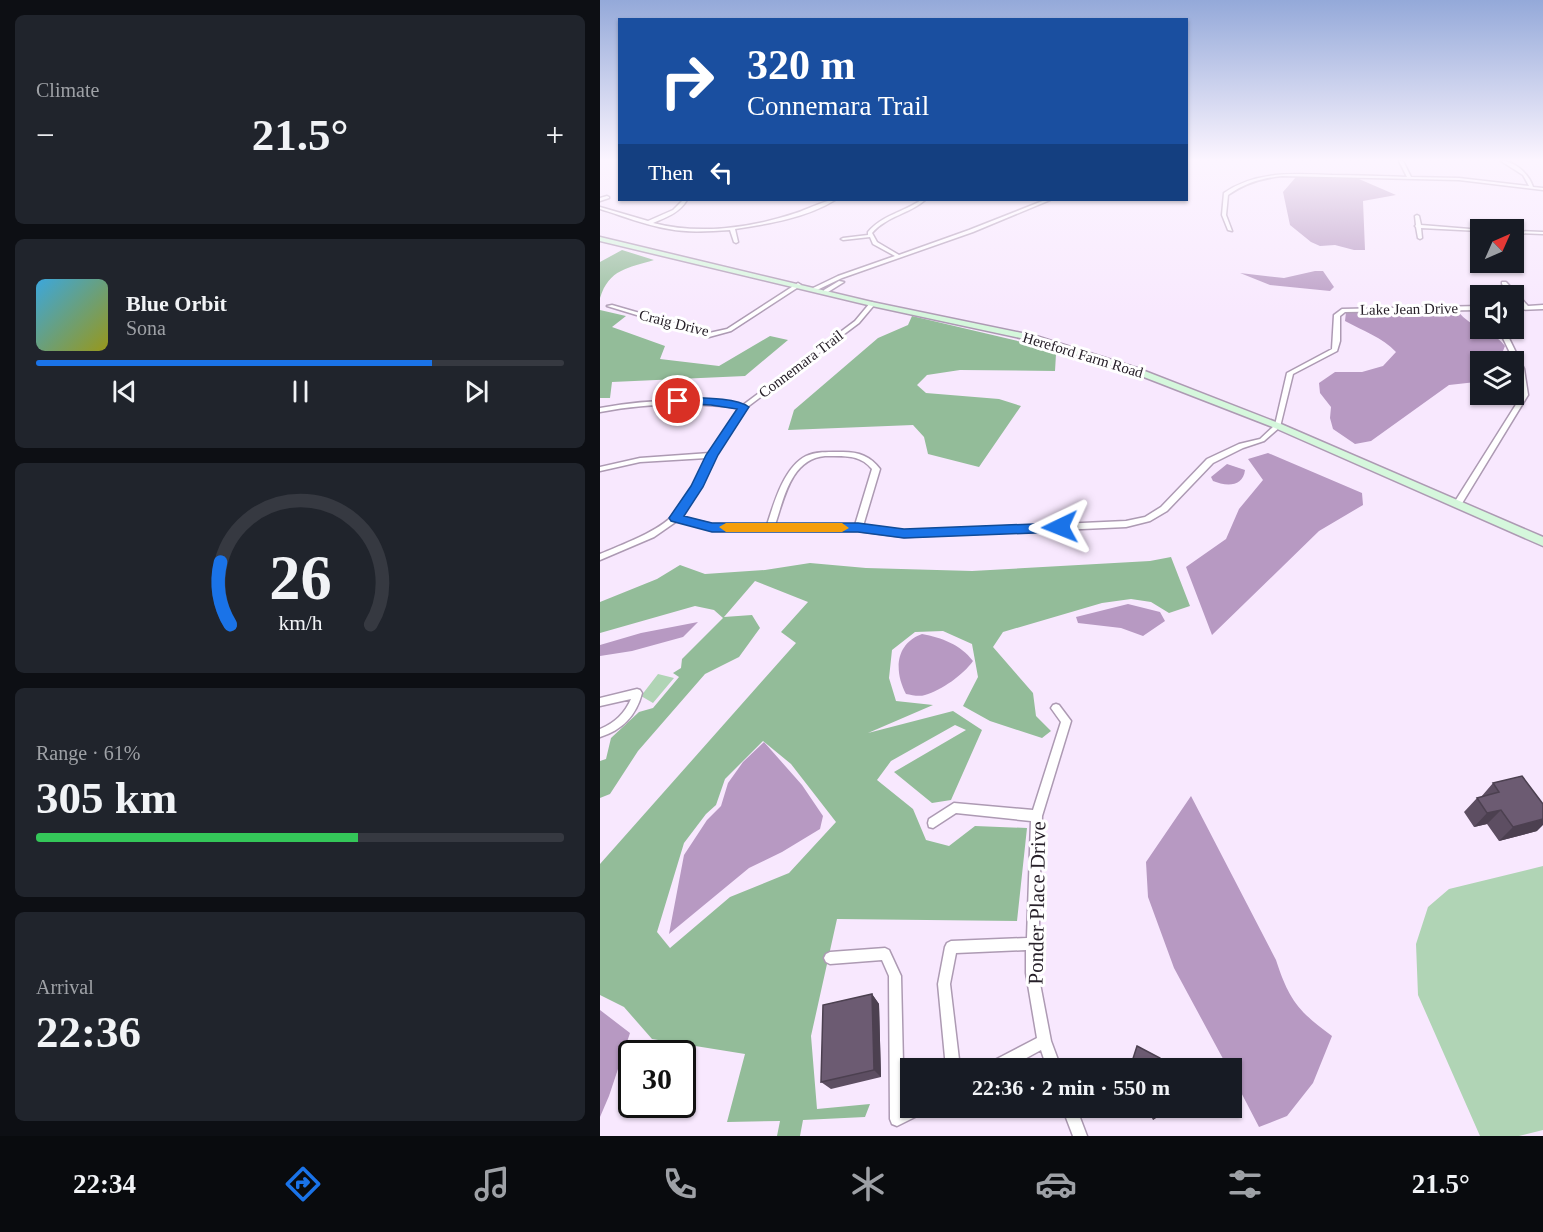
<!DOCTYPE html>
<meta charset="utf-8">
<style>
:root{--surface:#171b24;--page:#20242c;--text:#f1f3f6;--muted:#9ea1a6;--line:#363941;--accent:#1a73e8}
body{margin:0;font-family:"Times New Roman",serif;background:var(--page);color:var(--text);height:100vh;display:flex;flex-direction:column;font-size:22px;white-space:nowrap}
*{box-sizing:border-box;margin:0}
p{font-size:20px;color:var(--muted)}
.icon{flex:none;width:33px;height:33px;fill:none;stroke:currentColor;stroke-width:2;stroke-linecap:round;stroke-linejoin:round}
.map{position:relative;flex:1;overflow:hidden}
.details{display:flex;flex-direction:column;gap:15px;padding:15px;background:#0d0f14;width:600px}
.details>*{flex:none}
.guide{position:absolute;left:18px;top:18px;width:570px;height:183px;border-radius:0px;box-shadow:0 2px 4px #0004;background:#1a4fa0;color:#fff;overflow:hidden}
.needle{width:39px;rotate:45deg}
.buttons{position:absolute;left:870px;top:219px;display:grid;gap:12px}
.buttons a{display:grid;place-items:center;width:54px;height:54px;border-radius:0px;background:var(--surface);box-shadow:0 2px 4px #0004;font-size:30px}
.speed{position:absolute;left:18px;top:1040px;display:flex;gap:12px;font-size:30px;font-weight:700;text-align:center}
.speed>*{display:grid;place-content:center;width:78px;height:78px;border-radius:50%;background:var(--surface);box-shadow:0 2px 4px #0004;line-height:1}
.speed .limit{border:3px solid #111;border-radius:9px;background:#fff;color:#111}
.pin{position:absolute;display:grid;place-items:center;width:51px;height:51px;color:#fff;margin:-26px;border:3px solid #fff;border-radius:50%;box-shadow:0 2px 6px #0007}
.me{position:absolute;width:66px;margin:-33px;rotate:268deg;stroke-linejoin:round;filter:drop-shadow(0 0 4px #0008)}
.turn{display:flex;align-items:center;gap:21px;height:126px;padding:0 30px;font-size:27px}
.turn .icon{width:78px;height:78px;stroke-width:2.5}
.turn b{display:block;font-size:42px;line-height:51px}
.then{display:flex;align-items:center;height:57px;padding:0 30px;background:#0003;gap:12px;font-size:22px}
.big{font-size:45px;font-weight:700;line-height:1.1}
.details .card{flex:1;display:flex;flex-direction:column;justify-content:center;gap:9px;min-width:0;padding:0 21px;border-radius:9px;background:var(--page)}
.details .dial{align-items:center;gap:0}
.dial svg{height:156px;overflow:visible;fill:none;stroke:var(--line);stroke-width:7;stroke-linecap:round;text-anchor:middle}
.dial text{fill:var(--text);stroke:none}
.song{display:flex;align-items:center;gap:18px}
.cover{width:72px;height:72px;border-radius:9px;background:linear-gradient(135deg,hsl(200 70% 55%),hsl(60 70% 35%))}
.played{height:6px;border-radius:3px;background:linear-gradient(90deg,var(--accent) 75%,var(--line) 75%)}
.keys{display:flex;justify-content:space-around;direction:ltr}
.heat{display:flex;justify-content:space-between;align-items:center;font-size:33px;direction:ltr}
.charge{height:9px;border-radius:4px;background:linear-gradient(90deg,#34c759 61%,var(--line) 0)}
.trip{position:absolute;left:300px;top:1058px;width:342px;height:60px;border-radius:0px;background:var(--surface);box-shadow:0 2px 4px #0004;font-weight:700;line-height:60px;text-align:center}
.tabs{display:flex;height:96px;justify-content:space-around;align-items:center;background:#090b0e;color:var(--muted)}
.tabs .icon{width:42px;height:42px}
.tabs .active{color:var(--accent)}
.tabs b{font-size:27px;color:var(--text)}
main{display:flex;flex:1;min-height:0}
.map>svg:first-child{display:block}
.green{fill:#b0d4b5}
.forest{fill:#93bc99;fill-rule:evenodd}
.water{fill:#b799c2}
.lines{fill:none;stroke-linecap:round;stroke-linejoin:round}
.street-casing{stroke:#ad9ab3;stroke-width:3}
.secondary-casing{stroke:#ad9ab3;stroke-width:3}
.street{fill:#fff;fill-rule:evenodd}
.secondary{fill:#d5f7dc;fill-rule:evenodd}
.wall{fill:#5d4e62}
.shaded-wall{fill:#4c4050}
.building{fill:#6c5b72;stroke:#4c4050;stroke-width:1.5}
.route{fill:#1a73e8;stroke:#114b97;stroke-width:1.5}
.slow{fill:#f59e0b}
.labels{text-anchor:middle;stroke-width:6;stroke-linejoin:round;paint-order:stroke}
.far-street-label{font-size:15px;fill:#272029;stroke:#fff}
.near-street-label{font-size:21px;fill:#272029;stroke:#fff}
</style>
<main>
<section class="details">
<div class="card"><p>Climate</p>
<div class="heat"><a>−</a><b class="big">21.5°</b><a>+</a></div>
</div>
<div class="card">
<div class="song"><i class="cover"></i><div><b>Blue Orbit</b><p>Sona</p></div></div>
<div class="played"></div>
<div class="keys"><svg class="icon" aria-label="previous" viewBox="0 0 24 24"><path d="M18 5L8 12l10 7zM5 5v14"/></svg><svg class="icon" aria-label="pause" viewBox="0 0 24 24"><path d="M8 5v14M16 5v14"/></svg><svg class="icon" aria-label="next" viewBox="0 0 24 24"><path d="M6 5l10 7-10 7zM19 5v14"/></svg></div>
</div>
<div class="card dial"><svg viewBox="0 0 100 80">
<path d="M14 69A42 42 0 1 1 86 69"/>
<path d="M14 69A42 42 0 0 1 9 37" stroke="#1a73e8"/>
<text x="50" y="56" font-size="32" font-weight="700">26</text>
<text x="50" y="72" font-size="11">km/h</text>
</svg></div>
<div class="card"><p>Range · 61%</p><b class="big">305 km</b><div class="charge"></div></div>
<div class="card"><p>Arrival</p><b class="big">22:36</b></div>
</section>
<div class="map">
<svg width="943" height="1136" viewBox="0 0 943 1136">
<rect width="100%" height="100%" fill="#f8e8fe"/>
<path class="green" d="M 58,674 L 74,678 L 53,703 L 41,696 Z
M 943,866 L 943,1130 L 919,1136 L 880,1136 L 818,995 L 816,944 L 828,907 L 849,889 Z"/>
<path class="forest" d="M 22,250 L 54,260 C 28,268 9,269 0,298 L 0,262 Z
M 0,310 L 26,316 L 12,327 L 65,346 L 60,359 L 119,366 L 170,336 L 188,340 L 145,376 L 12,382 L 10,398 L 0,398 Z
M 312,316 L 426,343 L 456,354 L 455,371 L 360,370 L 327,375 L 317,385 L 326,393 L 399,399 L 421,406 L 379,467 L 328,454 L 324,437 L 313,425 L 188,430 L 194,410 L 278,338 L 308,325 Z
M 571,557 L 590,606 L 569,613 L 551,602 L 531,599 L 502,603 L 403,632 L 393,647 L 433,693 L 436,716 L 451,731 L 442,738 L 390,721 L 363,706 L 378,677 L 372,644 L 343,631 L 315,632 L 292,650 L 289,678 L 296,701 L 333,705 L 268,733 L 353,711 L 382,730 L 351,800 L 332,803 L 294,772 L 366,730 L 355,725 L 291,761 L 277,780 L 313,809 L 326,840 L 349,846 L 375,826 L 427,828 L 417,921 L 237,919 L 211,1036 L 217,1109 L 270,1104 L 265,1117 L 203,1120 L 200,1136 L 177,1136 L 180,1121 L 127,1122 L 145,1054 L 52,1039 L 24,1007 L 0,995 L 0,864 L 196,643 L 181,632 L 208,602 L 155,581 L 124,617 L 152,615 L 160,628 L 139,657 L 105,674 L 38,751 L 10,794 L 0,798 L 0,761 L 6,759 L 11,738 L 39,712 L 53,708 L 79,677 L 73,673 L 81,668 L 82,659 L 123,618 L 114,610 L 95,606 L 0,633 L 0,602 L 57,579 L 80,565 L 105,574 L 165,570 L 210,563 L 266,568 L 372,571 L 550,561 ZM 163,741 L 191,764 L 236,822 L 189,873 L 130,897 L 70,948 L 57,932 L 84,843 L 106,814 L 116,805 L 125,779 Z"/>
<path class="water" d="M 696,177 L 759,179 L 796,195 L 763,201 L 765,250 L 754,250 L 735,245 L 720,246 L 711,242 L 690,225 L 683,192 Z
M 715,271 L 723,271 L 734,287 L 730,291 L 670,285 L 640,273 L 684,278 Z
M 752,311 L 858,311 C 871,329 891,328 905,346 L 899,361 L 880,362 L 880,378 L 876,382 L 849,385 L 771,441 L 755,444 L 733,429 L 730,418 L 731,407 L 720,393 L 719,383 L 735,372 L 762,372 L 783,366 L 796,352 C 782,337 763,331 745,321 L 746,312 Z
M 668,453 L 762,493 L 763,505 L 719,531 L 612,635 L 586,567 L 626,539 L 639,509 L 663,480 L 648,459 Z
M 627,464 L 645,470 C 643,488 625,486 613,481 L 611,477 Z
M 528,604 L 560,612 L 565,621 L 543,636 L 521,628 L 478,623 L 476,617 Z
M 98,622 L 83,637 L 32,651 L 0,656 L 0,645 L 41,633 Z
M 322,634 C 342,638 360,644 373,661 C 363,675 342,690 325,695 C 319,697 312,695 306,694 C 294,671 295,644 322,634 Z
M 164,742 L 202,785 L 223,816 L 220,829 L 182,852 L 149,868 L 69,934 L 84,855 L 107,820 L 121,806 L 128,783 L 143,762 Z
M 591,796 L 676,960 C 689,1000 698,1011 732,1036 L 713,1083 L 687,1116 L 659,1127 L 632,1075 L 632,1068 L 628,1068 L 574,968 L 548,897 L 546,862 Z
M 0,1010 L 30,1033 L 9,1096 L 0,1117 Z"/>
<g class="lines">
<defs>
<path id="street" d="M 799,161 L 803,161 L 811,177 L 859,178 L 929,186 L 923,175 L 901,161 C 915,161 929,174 933,187 L 943,188 L 943,190 L 859,180 L 682,176 C 662,178 645,183 628,195 L 626,215 L 632,231 L 628,230 L 622,215 L 624,193 C 657,170 695,174 732,175 C 757,175 782,176 807,177 Z
M 7,196 L 9,197 L 9,198 L 0,201 L 0,198 Z
M 83,200 L 87,200 C 79,213 67,217 53,223 C 99,235 151,228 196,213 C 206,210 227,199 235,200 C 206,218 168,224 135,229 L 138,242 L 136,243 L 134,242 L 130,230 C 110,231 89,233 69,229 C 45,225 23,216 0,209 L 0,207 L 48,221 L 73,210 Z
M 321,200 L 325,200 C 309,214 287,216 272,233 L 277,242 L 299,255 L 369,230 L 445,200 L 450,200 L 373,232 L 242,278 L 217,290 L 213,290 L 213,288 L 238,276 L 295,256 L 273,244 L 270,237 L 243,240 L 241,239 L 243,238 L 268,235 L 268,232 C 282,215 304,212 321,200 Z
M 817,215 L 819,216 L 821,225 L 882,230 L 880,230 L 880,231 L 821,228 L 822,238 L 820,239 L 818,238 L 816,227 L 815,226 L 816,225 L 815,216 Z
M 914,231 L 943,232 L 943,234 L 914,233 Z
M 239,281 L 244,282 L 228,292 L 224,292 L 224,290 Z
M 902,282 L 906,282 L 928,306 L 943,305 L 943,309 L 914,310 L 914,306 L 922,306 L 902,284 Z
M 198,283 L 201,285 L 200,286 L 131,331 L 109,337 L 7,306 L 12,305 L 109,333 L 127,329 Z
M 272,302 L 275,304 L 259,323 L 146,408 L 116,455 L 101,487 L 81,517 L 112,524 L 167,525 C 174,503 184,467 206,456 C 217,451 231,452 243,452 C 259,452 270,456 280,469 L 263,526 L 304,531 L 526,521 L 545,517 L 561,507 L 607,459 L 639,444 L 660,439 L 675,425 L 687,373 L 732,349 L 734,315 L 742,309 L 880,306 L 880,310 L 745,312 L 740,316 L 740,341 L 737,351 L 693,374 L 680,427 L 664,441 L 643,448 L 613,463 L 567,511 L 550,521 L 526,527 L 304,537 L 258,531 L 112,530 L 77,521 L 54,537 L 0,560 L 0,554 C 21,545 60,531 74,514 C 89,498 98,477 107,458 L 40,462 L 0,471 L 0,467 L 40,458 L 110,453 L 140,408 C 93,402 47,403 0,412 L 0,408 C 48,399 94,398 143,405 L 255,321 L 270,303 ZM 225,456 C 243,456 260,454 272,469 L 255,525 L 175,525 C 184,498 191,459 225,456 Z
M 898,328 L 904,328 L 924,369 L 928,395 L 861,505 L 858,506 L 854,503 L 922,395 L 918,369 Z
M 37,689 L 40,690 L 42,693 C 36,716 22,730 0,737 L 0,729 C 15,723 25,713 31,699 L 0,706 L 0,698 Z
M 456,704 L 459,705 L 471,721 L 442,816 L 440,878 L 438,973 L 451,1041 L 461,1068 L 447,1068 L 441,1050 L 408,1068 L 387,1068 L 389,1063 L 437,1038 L 426,973 L 426,950 L 356,953 L 350,984 L 360,1068 L 346,1068 L 338,984 L 345,947 L 347,943 L 351,941 L 427,938 L 431,821 L 356,813 L 333,828 L 329,827 L 328,823 L 329,819 L 354,803 L 433,810 L 461,722 L 451,708 L 453,705 Z
M 285,948 L 289,950 L 301,976 L 304,1108 L 310,1104 L 310,1107 L 327,1107 L 325,1112 L 297,1126 L 292,1124 L 290,1119 L 289,976 L 282,960 L 230,964 L 226,962 L 224,958 L 226,954 L 230,952 Z
M 462,1107 L 476,1107 L 487,1136 L 473,1136 Z"/>
<path id="secondary" d="M 0,237 L 272,302 L 436,336 L 537,368 L 681,424 L 943,537 L 943,546 L 675,428 L 531,372 L 434,341 L 272,306 L 0,241 Z"/>
</defs>
<use href="#street" class="street-casing"/>
<use href="#secondary" class="secondary-casing"/>
<use href="#street" class="street"/>
<use href="#secondary" class="secondary"/>
</g>
<path class="wall" d="M 893,783 L 937,831 L 899,841 L 887,824 L 874,827 L 864,812 L 877,798 L 881,797 Z
M 272,994 L 279,1004 L 281,1077 L 231,1089 L 221,1082 Z
M 546,1107 L 572,1107 L 553,1120 Z"/>
<path class="shaded-wall" d="M 901,810 L 887,824 L 874,827 L 887,813 Z
M 943,819 L 943,825 L 937,831 L 899,841 L 913,827 Z
M 272,994 L 279,1004 L 281,1077 L 274,1070 Z
M 569,1107 L 572,1107 L 553,1120 L 555,1116 Z"/>
<path class="building" d="M 922,776 L 943,804 L 943,819 L 913,827 L 901,810 L 887,813 L 877,798 L 899,792 L 893,783 Z
M 272,994 L 274,1070 L 221,1082 L 223,1005 Z
M 537,1046 L 560,1058 L 565,1068 L 530,1068 Z
M 551,1107 L 569,1107 L 555,1116 Z"/>
<linearGradient id="sky" x2="0" y2="1"><stop stop-color="#94a9d9"/><stop offset="0.5" stop-color="#fcf5ff"/><stop offset="1" stop-color="#fcf5ff" stop-opacity="0"/></linearGradient>
<rect width="943" height="320" fill="url(#sky)"/>
<path class="route" d="M 78,397 C 96,398 135,397 149,407 L 118,455 L 103,487 L 84,516 L 112,523 L 258,523 L 304,529 L 460,523 L 466,527 L 460,532 L 304,538 L 258,532 L 112,532 L 71,521 L 69,518 L 91,486 L 106,455 L 137,409 L 111,405 L 74,403 L 74,398 Z"/>
<path class="slow" d="M 126,523 L 242,523 L 249,528 L 242,532 L 126,532 L 119,527 Z"/>
<g class="labels">
<g class="far-street-label">
<text transform="translate(809 309) rotate(-1)" y="5">Lake Jean Drive</text>
<text transform="translate(74 323) rotate(14)" y="5">Craig Drive</text>
<text transform="translate(483 355) rotate(17)" y="5">Hereford Farm Road</text>
<text transform="translate(201 364) rotate(-37)" y="5">Connemara Trail</text>
</g>
<g class="near-street-label">
<text transform="translate(437 903) rotate(-89)" y="7">Ponder Place Drive</text>
</g>
</g>
</svg>
<div class="buttons">
<a><svg class="needle" viewBox="-14 -14 28 28"><path d="M0-13l5 13h-10z" fill="#e53935"/><path d="M0 13l5-13h-10z" fill="#9ea1a6"/></svg></a>
<a><svg class="icon" aria-label="sound" viewBox="0 0 24 24"><path d="M4 9h4l5-4v14l-5-4H4zM17 9q2 3 0 6"/></svg></a>
<a><svg class="icon" aria-label="layers" viewBox="0 0 24 24"><path d="M12 4l9 5-9 5-9-5zM3 14l9 5 9-5"/></svg></a>
</div>
<div class="speed"><div class="limit">30</div></div>
<div class="pin" style="left:78px;top:401px;background:#d93025"><svg class="icon" aria-label="arrive" viewBox="0 0 24 24"><path d="M6 21V4h12l-3 4 3 4H6"/></svg></div>
<svg class="me" style="left:460px;top:527px" viewBox="-20 -20 40 40"><path d="M0-17L14 15 0 8-14 15z" fill="#1a73e8" stroke="#fff" stroke-width="4"/></svg>
<div class="trip">22:36 · 2 min · 550 m</div>
<div class="guide">
<div class="turn"><svg class="icon" aria-label="right" viewBox="0 0 24 24"><path d="M7 20v-9h11M14 6l5 5-5 5"/></svg><div><b>320 m</b>Connemara Trail</div></div>
<div class="then">Then<svg class="icon" aria-label="left" viewBox="0 0 24 24"><path d="M17 20v-9H6M10 6l-5 5 5 5"/></svg></div>
</div>
</div>
</main>
<nav class="tabs">
<b>22:34</b>
<svg class="icon active" aria-label="directions" viewBox="0 0 24 24"><path d="M12 3l9 9-9 9-9-9zM9 14v-3h6M13 9l2 2-2 2"/></svg>
<svg class="icon" aria-label="music" viewBox="0 0 24 24"><path d="M9 18V5l10-2v13"/><circle cx="6" cy="18" r="3"/><circle cx="16" cy="16" r="3"/></svg>
<svg class="icon" aria-label="phone" viewBox="0 0 24 24"><path d="M5 4h4l2 5-3 2q2 4 5 5l2-3 5 2v4C11 20 4 13 5 4z"/></svg>
<svg class="icon" aria-label="climate" viewBox="0 0 24 24"><path d="M12 3v18M4 7l16 10M4 17L20 7"/></svg>
<svg class="icon" aria-label="car" viewBox="0 0 24 24"><path d="M5 17H2v-5l4-1 3-4h7l3 4 3 1v5h-3M9 17h6M6 11h13"/><circle cx="7" cy="17" r="2"/><circle cx="17" cy="17" r="2"/></svg>
<svg class="icon" aria-label="filters" viewBox="0 0 24 24"><path d="M4 7h16M4 17h16"/><circle cx="9" cy="7" r="2"/><circle cx="15" cy="17" r="2"/></svg>
<b>21.5°</b>
</nav>
